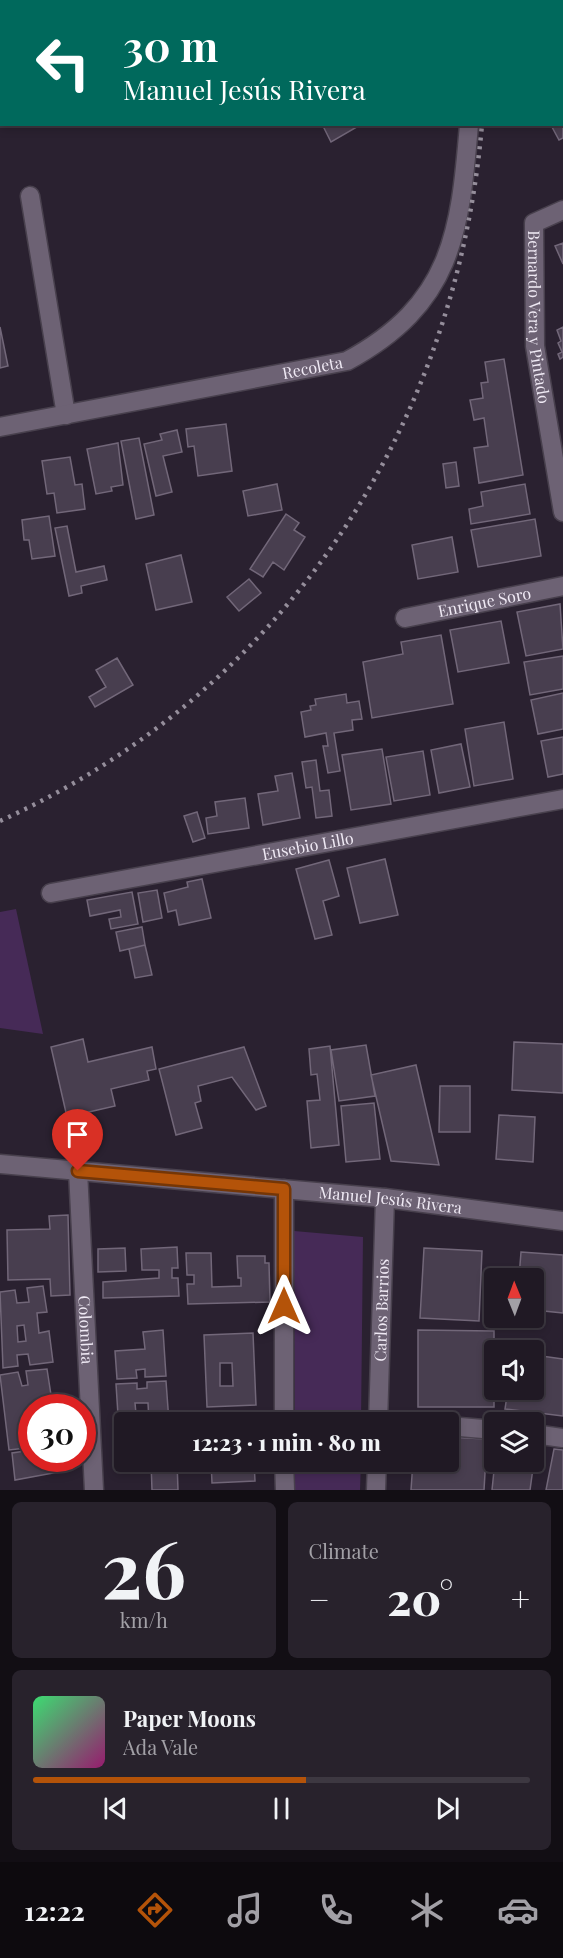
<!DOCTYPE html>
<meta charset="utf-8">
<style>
:root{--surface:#201924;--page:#28222c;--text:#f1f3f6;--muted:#a2a0a6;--line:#3d3841;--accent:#b45309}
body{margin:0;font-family:"Playfair Display",serif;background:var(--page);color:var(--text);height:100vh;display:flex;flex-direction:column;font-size:22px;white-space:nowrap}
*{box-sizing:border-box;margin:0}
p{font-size:20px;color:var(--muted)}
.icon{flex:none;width:33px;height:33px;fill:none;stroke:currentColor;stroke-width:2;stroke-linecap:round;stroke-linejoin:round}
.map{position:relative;height:1490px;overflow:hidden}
.panel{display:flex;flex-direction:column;gap:12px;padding:12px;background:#120e14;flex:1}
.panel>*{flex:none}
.top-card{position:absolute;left:0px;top:0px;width:564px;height:126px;box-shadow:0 3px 9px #0003,0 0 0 2px var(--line);background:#00695c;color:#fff;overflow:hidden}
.needle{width:39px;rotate:359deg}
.controls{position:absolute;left:484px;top:1268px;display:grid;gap:12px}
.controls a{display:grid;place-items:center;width:60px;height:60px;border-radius:6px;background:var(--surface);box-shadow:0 3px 9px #0003,0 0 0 2px var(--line);font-size:30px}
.speed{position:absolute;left:18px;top:1394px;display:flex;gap:12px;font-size:30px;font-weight:700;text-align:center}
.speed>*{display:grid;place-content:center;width:78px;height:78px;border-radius:50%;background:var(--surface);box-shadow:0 3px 9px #0003,0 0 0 2px var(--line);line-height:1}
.speed .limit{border:9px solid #d22;background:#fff;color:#111}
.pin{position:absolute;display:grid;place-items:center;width:51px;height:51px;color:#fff;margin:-62px -26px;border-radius:50% 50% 50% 0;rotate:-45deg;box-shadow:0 0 6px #0007}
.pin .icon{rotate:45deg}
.me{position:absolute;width:66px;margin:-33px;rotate:0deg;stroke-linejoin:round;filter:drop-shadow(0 0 4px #0008)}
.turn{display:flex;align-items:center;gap:21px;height:126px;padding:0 24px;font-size:27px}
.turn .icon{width:78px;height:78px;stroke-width:2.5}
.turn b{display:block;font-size:42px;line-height:51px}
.big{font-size:45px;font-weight:800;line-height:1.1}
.panel .widget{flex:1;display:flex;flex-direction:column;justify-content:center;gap:9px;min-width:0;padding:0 21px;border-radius:9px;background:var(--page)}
.panel .dial{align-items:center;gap:0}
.dial b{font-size:78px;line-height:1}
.song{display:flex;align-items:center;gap:18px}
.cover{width:72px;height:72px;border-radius:9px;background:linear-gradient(135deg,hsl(140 70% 55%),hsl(320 70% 35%))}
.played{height:6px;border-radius:3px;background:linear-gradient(90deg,var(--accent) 55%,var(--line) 55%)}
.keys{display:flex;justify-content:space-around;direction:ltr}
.heat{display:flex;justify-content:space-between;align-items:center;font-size:33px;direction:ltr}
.panel .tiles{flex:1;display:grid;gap:12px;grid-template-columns:1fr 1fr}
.widget:last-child{grid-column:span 2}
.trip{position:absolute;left:114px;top:1412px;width:345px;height:60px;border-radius:6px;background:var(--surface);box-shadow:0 3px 9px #0003,0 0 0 2px var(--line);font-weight:800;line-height:60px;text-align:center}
.tab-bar{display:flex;height:96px;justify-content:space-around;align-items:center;background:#0d0a0e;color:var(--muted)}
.tab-bar .icon{width:42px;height:42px}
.tab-bar .on{color:var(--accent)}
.tab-bar b{font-size:27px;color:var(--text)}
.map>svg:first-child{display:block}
.green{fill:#462a57}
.building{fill:#483e4f;stroke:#726779;stroke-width:1.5;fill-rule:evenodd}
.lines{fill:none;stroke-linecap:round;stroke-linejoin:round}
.minor-casing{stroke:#48404d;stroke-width:21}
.minor{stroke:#6d6274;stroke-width:18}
.rail{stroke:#958e9b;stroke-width:4.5;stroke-dasharray:3 6;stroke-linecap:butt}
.route-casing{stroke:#753606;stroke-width:15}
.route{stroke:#b45309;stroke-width:10}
.labels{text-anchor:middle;stroke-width:6;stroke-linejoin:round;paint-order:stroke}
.street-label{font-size:16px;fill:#efe9f4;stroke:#2a2130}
</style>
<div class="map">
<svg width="563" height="1490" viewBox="0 0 563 1490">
<rect width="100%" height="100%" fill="#2a2130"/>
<path class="green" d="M 16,909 L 43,1034 L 0,1028 L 0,912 Z
M 294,1231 L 363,1237 L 361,1422 L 295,1422 Z
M 295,1461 L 361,1461 L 360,1490 L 295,1490 Z"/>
<path class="building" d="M 361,0 L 401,0 L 402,2 L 354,2 Z
M 563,121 L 563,138 L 559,140 L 552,127 L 562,124 Z
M 322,124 L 362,124 L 331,142 Z
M 563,243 L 563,264 L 555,246 Z
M 0,327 L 8,366 L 0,368 Z
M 563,327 L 563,357 L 560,359 L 558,354 L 562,352 L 558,343 L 561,341 L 557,330 Z
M 504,359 L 523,475 L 479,483 L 474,448 L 488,446 L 484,418 L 474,420 L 470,400 L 483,398 L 481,383 L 488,382 L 485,362 Z
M 226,424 L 232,471 L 198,476 L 194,446 L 188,447 L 186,429 Z
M 177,430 L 182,452 L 163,456 L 172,492 L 156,496 L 144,444 L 162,440 L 160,434 Z
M 139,438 L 154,515 L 136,519 L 121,441 Z
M 118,443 L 123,485 L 111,487 L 112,491 L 96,494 L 87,449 Z
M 70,457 L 75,485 L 82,484 L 85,509 L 57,513 L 54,493 L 47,494 L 42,461 Z
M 456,462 L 459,486 L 446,488 L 443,464 Z
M 277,484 L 282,510 L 248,516 L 243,491 Z
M 525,484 L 530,514 L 471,524 L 469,509 L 483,506 L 481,492 Z
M 286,514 L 299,523 L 294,530 L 305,537 L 284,570 L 273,562 L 263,577 L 250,569 Z
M 49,516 L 55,556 L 32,559 L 29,540 L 24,540 L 22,520 Z
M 535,519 L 541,556 L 478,567 L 471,530 Z
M 67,526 L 76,572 L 104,566 L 107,580 L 81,586 L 82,593 L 69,596 L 55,528 Z
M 452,537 L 458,572 L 418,579 L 412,545 Z
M 181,555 L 192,602 L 156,610 L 146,564 Z
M 249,579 L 261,593 L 239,611 L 227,597 Z
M 560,604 L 563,649 L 526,656 L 517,612 Z
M 501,621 L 509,663 L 458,672 L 450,630 Z
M 441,635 L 453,704 L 372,718 L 363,662 L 403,654 L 401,642 Z
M 563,656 L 563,689 L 530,695 L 524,662 Z
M 117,658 L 133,685 L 95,707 L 89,697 L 106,687 L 96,670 Z
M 563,693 L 563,729 L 538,734 L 531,700 Z
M 346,694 L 347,703 L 359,701 L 362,719 L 352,720 L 353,730 L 334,733 L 340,771 L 328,773 L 323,746 L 328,746 L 326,733 L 305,737 L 301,712 L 311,710 L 310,706 L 316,705 L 315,699 Z
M 504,722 L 513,779 L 474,786 L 465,729 Z
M 563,737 L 563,774 L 548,777 L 541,741 Z
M 461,744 L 470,787 L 439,793 L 431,750 Z
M 382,749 L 391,804 L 351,810 L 342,755 Z
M 423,751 L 430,795 L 394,801 L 386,757 Z
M 316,760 L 320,791 L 329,790 L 332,816 L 316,818 L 312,787 L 306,788 L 302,762 Z
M 292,773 L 300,818 L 263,825 L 258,794 L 278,791 L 275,776 Z
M 245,798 L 249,828 L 208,834 L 206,818 L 217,816 L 215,802 Z
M 197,812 L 205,838 L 193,842 L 184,816 Z
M 385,859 L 398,915 L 360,923 L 347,868 Z
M 329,860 L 339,896 L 323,901 L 332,935 L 315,939 L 296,869 Z
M 202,879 L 211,918 L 179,925 L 176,910 L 168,912 L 164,893 L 188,887 L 187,882 Z
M 157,890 L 162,918 L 143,922 L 138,893 Z
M 132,892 L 138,924 L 111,929 L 109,919 L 121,917 L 120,910 L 90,916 L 87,900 Z
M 142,927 L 145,945 L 120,951 L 116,932 Z
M 145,945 L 152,975 L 135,978 L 129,949 Z
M 83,1039 L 88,1062 L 152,1047 L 156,1069 L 147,1071 L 149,1080 L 111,1089 L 115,1106 L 67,1117 L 51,1047 Z
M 514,1042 L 563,1044 L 563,1093 L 512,1090 Z
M 366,1045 L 375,1096 L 339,1101 L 331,1050 Z
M 330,1046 L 339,1145 L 311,1148 L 307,1101 L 320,1100 L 317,1074 L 311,1075 L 309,1049 Z
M 244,1047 L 266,1106 L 256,1110 L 232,1077 L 198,1086 L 201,1101 L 195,1103 L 202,1128 L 176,1135 L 159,1069 Z
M 416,1065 L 439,1165 L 391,1161 L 371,1075 Z
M 440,1086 L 470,1086 L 470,1132 L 439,1132 Z
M 374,1103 L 380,1159 L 346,1162 L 341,1106 Z
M 499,1115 L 535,1117 L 533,1162 L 496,1159 Z
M 68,1215 L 70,1295 L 51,1296 L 50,1279 L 8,1280 L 7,1230 L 50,1229 L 49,1216 Z
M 177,1247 L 178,1268 L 172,1268 L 172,1278 L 178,1278 L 179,1296 L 103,1298 L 103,1282 L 159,1278 L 159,1270 L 142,1270 L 141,1249 Z
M 125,1248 L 126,1271 L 98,1272 L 98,1249 Z
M 424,1248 L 482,1251 L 479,1321 L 420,1318 Z
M 521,1252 L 563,1255 L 563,1313 L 534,1310 L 534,1278 L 519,1278 Z
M 186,1253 L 211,1253 L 212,1287 L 241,1286 L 241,1278 L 238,1278 L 237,1256 L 265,1256 L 265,1263 L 269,1263 L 270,1302 L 188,1304 L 187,1284 L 194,1284 L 194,1275 L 187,1275 Z
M 43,1286 L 47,1312 L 37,1313 L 39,1333 L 49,1331 L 53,1362 L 30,1365 L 28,1354 L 17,1355 L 18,1366 L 3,1368 L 0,1292 L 15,1290 L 17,1303 L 29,1302 L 27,1288 ZM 24,1325 L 26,1341 L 18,1342 L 17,1326 Z
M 163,1330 L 166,1376 L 145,1377 L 145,1369 L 136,1370 L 137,1378 L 117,1379 L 115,1351 L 145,1349 L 143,1332 Z
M 418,1330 L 494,1331 L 494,1407 L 418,1407 Z
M 253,1333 L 256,1405 L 207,1407 L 204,1335 ZM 220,1363 L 232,1363 L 233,1386 L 220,1386 Z
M 534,1355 L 563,1359 L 563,1416 L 505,1409 L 508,1389 L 534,1389 Z
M 47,1369 L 51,1395 L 45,1396 L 47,1407 L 32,1407 L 32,1439 L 25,1439 L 26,1448 L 9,1450 L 0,1375 L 18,1372 L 22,1386 L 28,1385 L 26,1371 Z
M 166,1381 L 169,1422 L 149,1422 L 148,1403 L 135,1403 L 136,1414 L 118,1415 L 116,1384 L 137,1383 L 137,1389 L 147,1388 L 147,1382 Z
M 118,1433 L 124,1433 L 124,1457 L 119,1457 Z
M 448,1437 L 487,1439 L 484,1490 L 411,1490 L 413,1461 L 448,1461 Z
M 554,1449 L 563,1450 L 563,1490 L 546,1490 Z
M 32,1450 L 32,1458 L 57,1458 L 59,1472 L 15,1480 L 12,1453 Z
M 177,1461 L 178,1490 L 152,1490 L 151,1462 Z
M 211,1461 L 254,1461 L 255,1481 L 212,1483 Z
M 495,1461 L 534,1461 L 530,1490 L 492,1490 Z"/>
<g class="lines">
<defs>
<g id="minor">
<path d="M 444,0 L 444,2"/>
<path d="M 155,2 L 164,0"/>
<path d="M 0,27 L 2,26"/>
<path d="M 30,196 L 66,415"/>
<path id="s1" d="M 563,210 L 534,223 L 535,346 L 563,512"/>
<path id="s2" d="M 0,427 L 347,361 C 452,304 460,234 469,124"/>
<path id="s3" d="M 405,618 L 563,586"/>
<path id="s4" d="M 51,893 L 563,799"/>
<path id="s5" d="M 0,1164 L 385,1198 L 563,1221"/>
<path id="s6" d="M 78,1171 L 94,1490"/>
<path d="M 284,1189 L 284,1422"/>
<path id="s7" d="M 378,1422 L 385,1198"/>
<path d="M 448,1426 L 495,1430"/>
<path d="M 534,1434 L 563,1438"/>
<path d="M 284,1461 L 285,1490"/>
<path d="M 376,1490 L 377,1461"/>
</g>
</defs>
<use href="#minor" class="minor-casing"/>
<use href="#minor" class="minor"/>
<path class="rail" d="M 481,0 L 481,2
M 0,821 C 282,693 456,430 482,124"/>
</g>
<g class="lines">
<defs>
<path id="route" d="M 78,1171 L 284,1189 L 284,1306"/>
</defs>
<use href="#route" class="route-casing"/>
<use href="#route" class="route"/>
</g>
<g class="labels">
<g class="street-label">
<text dy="6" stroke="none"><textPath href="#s1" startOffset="126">Bernardo Vera y Pintado</textPath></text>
<text dy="6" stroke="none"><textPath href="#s2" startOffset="318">Recoleta</textPath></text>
<text dy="6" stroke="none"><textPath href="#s3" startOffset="81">Enrique Soro</textPath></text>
<text dy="6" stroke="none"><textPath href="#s4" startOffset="261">Eusebio Lillo</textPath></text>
<text dy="6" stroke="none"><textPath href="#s5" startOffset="392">Manuel Jesús Rivera</textPath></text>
<text dy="6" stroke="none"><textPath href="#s7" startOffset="112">Carlos Barrios</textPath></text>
<text dy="6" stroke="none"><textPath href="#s6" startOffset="159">Colombia</textPath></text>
</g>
</g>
</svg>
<div class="controls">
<a><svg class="needle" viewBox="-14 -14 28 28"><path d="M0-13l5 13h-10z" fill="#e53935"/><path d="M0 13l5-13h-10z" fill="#a2a0a6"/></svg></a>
<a><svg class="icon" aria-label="sound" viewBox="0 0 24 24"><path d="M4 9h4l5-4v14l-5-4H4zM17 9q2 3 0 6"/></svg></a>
<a><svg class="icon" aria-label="layers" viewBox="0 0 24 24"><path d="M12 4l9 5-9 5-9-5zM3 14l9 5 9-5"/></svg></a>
</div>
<div class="speed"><div class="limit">30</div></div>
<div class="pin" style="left:78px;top:1171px;background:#d93025"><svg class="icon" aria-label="arrive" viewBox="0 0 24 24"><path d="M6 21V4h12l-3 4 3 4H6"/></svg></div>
<svg class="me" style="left:284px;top:1306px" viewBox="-20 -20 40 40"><path d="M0-17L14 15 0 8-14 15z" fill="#b45309" stroke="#fff" stroke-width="4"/></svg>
<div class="trip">12:23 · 1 min · 80 m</div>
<div class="top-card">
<div class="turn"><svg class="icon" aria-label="left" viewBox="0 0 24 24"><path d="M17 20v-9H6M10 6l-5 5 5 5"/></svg><div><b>30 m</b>Manuel Jesús Rivera</div></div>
</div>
</div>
<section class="panel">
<div class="tiles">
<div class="widget dial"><b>26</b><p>km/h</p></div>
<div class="widget"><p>Climate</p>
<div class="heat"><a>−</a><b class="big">20°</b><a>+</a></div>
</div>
<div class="widget">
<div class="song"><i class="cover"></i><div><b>Paper Moons</b><p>Ada Vale</p></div></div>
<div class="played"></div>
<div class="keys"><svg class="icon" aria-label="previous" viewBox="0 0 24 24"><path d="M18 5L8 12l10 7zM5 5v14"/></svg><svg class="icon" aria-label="pause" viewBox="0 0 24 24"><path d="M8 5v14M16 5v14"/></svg><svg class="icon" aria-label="next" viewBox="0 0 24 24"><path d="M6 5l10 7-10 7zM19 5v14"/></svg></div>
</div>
</div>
</section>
<nav class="tab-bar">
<b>12:22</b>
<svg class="icon on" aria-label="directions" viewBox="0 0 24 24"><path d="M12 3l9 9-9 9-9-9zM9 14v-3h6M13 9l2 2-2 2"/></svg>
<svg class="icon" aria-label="music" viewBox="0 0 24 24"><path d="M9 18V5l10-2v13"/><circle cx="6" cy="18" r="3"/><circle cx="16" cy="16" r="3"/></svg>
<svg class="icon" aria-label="phone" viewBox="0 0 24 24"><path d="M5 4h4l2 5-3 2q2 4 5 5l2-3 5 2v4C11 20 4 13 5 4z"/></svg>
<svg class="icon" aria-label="climate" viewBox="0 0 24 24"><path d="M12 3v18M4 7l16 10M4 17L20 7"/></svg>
<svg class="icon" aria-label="car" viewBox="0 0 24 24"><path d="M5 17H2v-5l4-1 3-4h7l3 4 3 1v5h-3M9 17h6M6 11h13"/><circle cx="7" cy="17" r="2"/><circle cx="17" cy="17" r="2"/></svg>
</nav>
